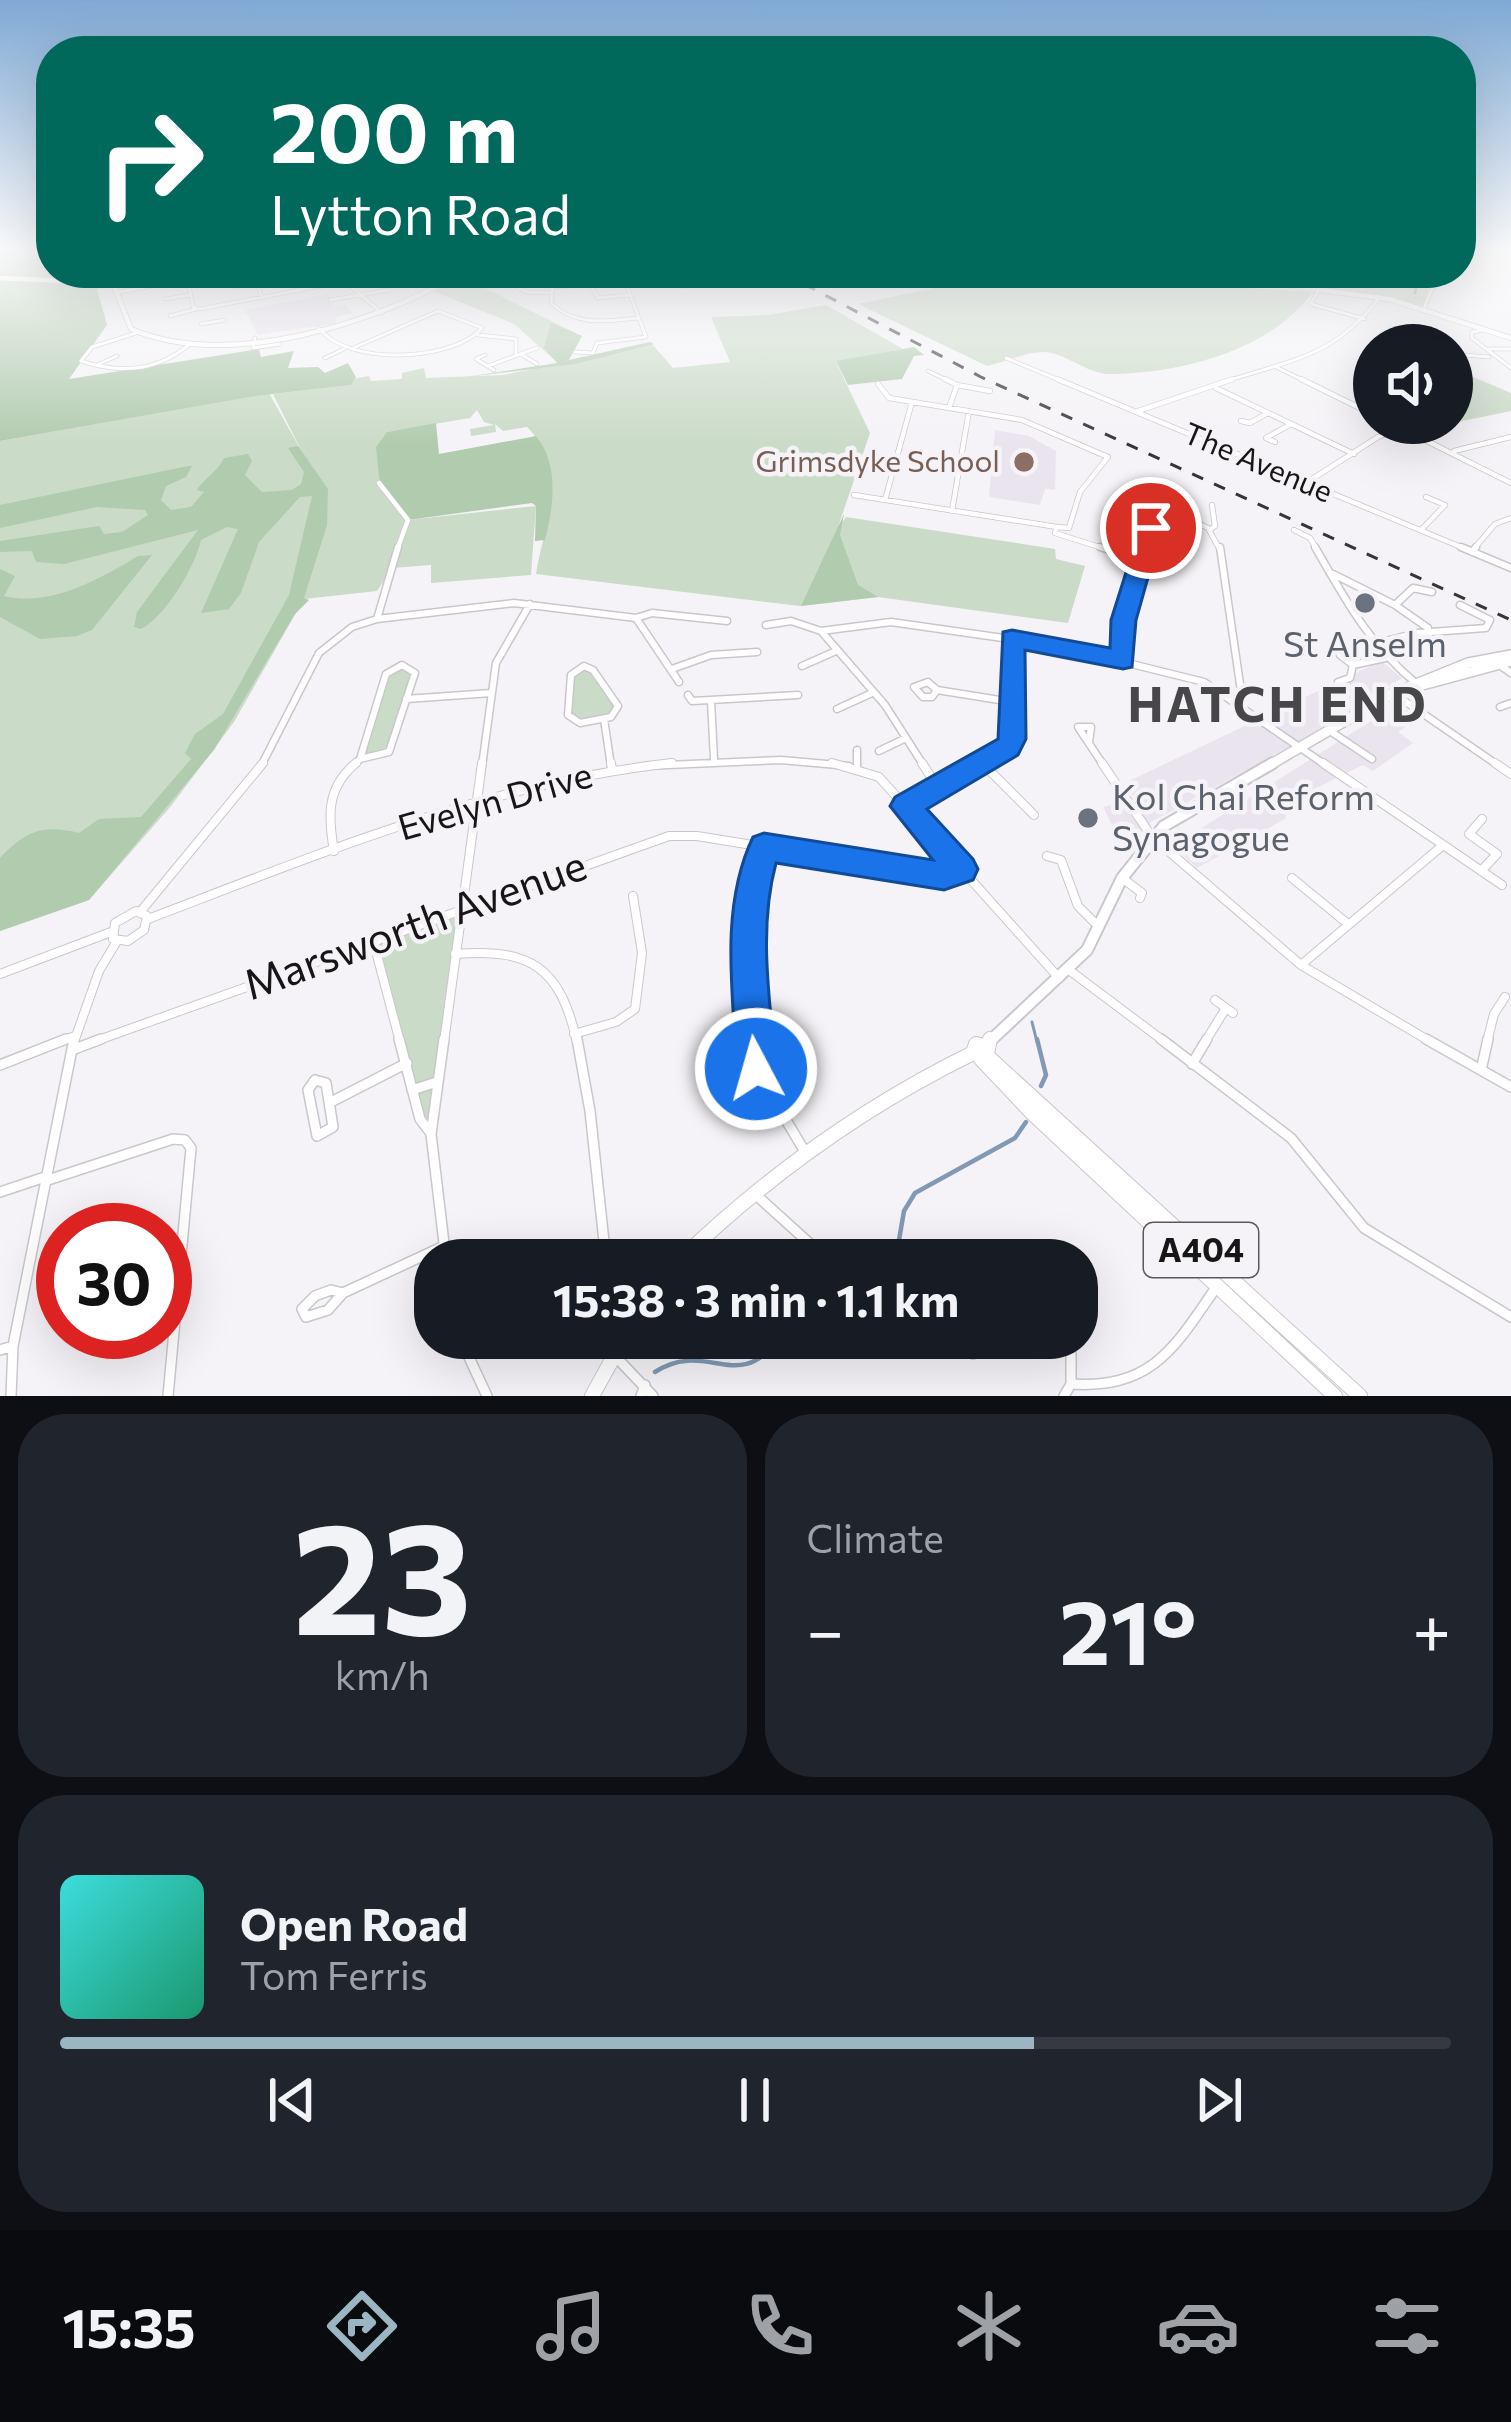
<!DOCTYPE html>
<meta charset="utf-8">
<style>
:root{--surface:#171b24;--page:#20242c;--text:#f1f3f6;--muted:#9ea1a6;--line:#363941;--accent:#9bb5c2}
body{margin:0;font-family:Commissioner,sans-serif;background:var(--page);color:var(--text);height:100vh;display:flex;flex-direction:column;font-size:45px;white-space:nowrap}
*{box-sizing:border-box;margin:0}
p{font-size:39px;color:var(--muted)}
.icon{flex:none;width:66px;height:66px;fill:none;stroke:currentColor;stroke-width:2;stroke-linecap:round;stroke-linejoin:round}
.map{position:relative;height:1396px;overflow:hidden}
.panel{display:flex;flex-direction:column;gap:18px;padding:18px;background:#0d0f14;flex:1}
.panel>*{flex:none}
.hud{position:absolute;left:36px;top:36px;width:1440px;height:252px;border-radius:48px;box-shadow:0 12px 48px #0002;background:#00695c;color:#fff;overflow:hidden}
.fabs{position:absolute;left:1353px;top:324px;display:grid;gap:24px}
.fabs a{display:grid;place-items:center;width:120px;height:120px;border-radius:50%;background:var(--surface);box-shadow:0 12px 48px #0002;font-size:60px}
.speed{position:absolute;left:36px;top:1203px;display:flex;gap:24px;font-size:60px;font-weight:700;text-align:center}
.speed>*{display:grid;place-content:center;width:156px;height:156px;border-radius:50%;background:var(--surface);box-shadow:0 12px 48px #0002;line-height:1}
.speed .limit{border:18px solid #d22;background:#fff;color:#111}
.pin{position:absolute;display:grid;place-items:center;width:102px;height:102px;color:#fff;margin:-51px;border:6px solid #fff;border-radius:50%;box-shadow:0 3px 12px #0007}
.me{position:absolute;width:132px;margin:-66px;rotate:354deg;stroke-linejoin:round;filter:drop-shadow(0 0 9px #0008)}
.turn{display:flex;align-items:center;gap:42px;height:252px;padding:0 36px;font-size:54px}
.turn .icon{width:156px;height:156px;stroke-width:2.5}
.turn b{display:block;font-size:84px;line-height:102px}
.big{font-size:90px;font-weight:700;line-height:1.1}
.panel .tile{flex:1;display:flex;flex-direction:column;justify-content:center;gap:18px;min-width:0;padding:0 42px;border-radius:48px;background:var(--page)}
.panel .dial{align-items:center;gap:0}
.dial b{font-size:156px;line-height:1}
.song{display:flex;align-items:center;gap:36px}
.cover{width:144px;height:144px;border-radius:18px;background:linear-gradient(135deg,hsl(180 70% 55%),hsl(160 70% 35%))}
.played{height:12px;border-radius:6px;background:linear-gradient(90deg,var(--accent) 70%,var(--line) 70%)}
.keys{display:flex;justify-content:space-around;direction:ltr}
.heat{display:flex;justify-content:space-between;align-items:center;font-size:66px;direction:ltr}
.panel .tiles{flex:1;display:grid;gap:18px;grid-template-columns:1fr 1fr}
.tile:last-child{grid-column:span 2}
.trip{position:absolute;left:414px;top:1239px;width:684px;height:120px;border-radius:48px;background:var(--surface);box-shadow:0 12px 48px #0002;font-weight:700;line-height:120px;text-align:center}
.menu{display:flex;height:192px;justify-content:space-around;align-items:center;background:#090b0e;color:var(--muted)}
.menu .icon{width:84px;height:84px}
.menu .active{color:var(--accent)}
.menu b{font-size:54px;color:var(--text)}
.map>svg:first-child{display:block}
.built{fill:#eae4ef}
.green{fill:#cadbc7}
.forest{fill:#b1cbae}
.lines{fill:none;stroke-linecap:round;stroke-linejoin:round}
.stream-far1{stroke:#8199b5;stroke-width:3}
.stream{stroke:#8199b5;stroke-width:4.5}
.minor-far4-casing{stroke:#cac7cc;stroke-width:4.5}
.minor-far3-casing{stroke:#cac7cc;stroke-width:6}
.minor-far2-casing{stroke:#cac7cc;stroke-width:9}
.minor-far1-casing{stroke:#cac7cc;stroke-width:10}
.minor-casing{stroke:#cac7cc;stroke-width:12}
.major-far3-casing{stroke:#cac7cc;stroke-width:6}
.major-far2-casing{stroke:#cac7cc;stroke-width:12}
.major-far1-casing{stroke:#cac7cc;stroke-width:14}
.major-casing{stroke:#cac7cc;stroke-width:16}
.minor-far4{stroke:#fff;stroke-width:3}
.minor-far3{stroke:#fff;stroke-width:4.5}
.minor-far2{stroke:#fff;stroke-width:6}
.minor-far1{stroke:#fff;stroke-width:8}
.minor{stroke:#fff;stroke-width:9}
.major-far3{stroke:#fff;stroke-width:4.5}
.major-far2{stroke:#fff;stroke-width:9}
.major-far1{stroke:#fff;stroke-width:10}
.major{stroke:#fff;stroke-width:14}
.rail{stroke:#353436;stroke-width:3;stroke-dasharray:12 12;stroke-linecap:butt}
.route{fill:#1a73e8;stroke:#114b97;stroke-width:3}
.education-dot{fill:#8d6e63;stroke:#f5f3f7;stroke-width:4.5}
.worship-dot{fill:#6b7280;stroke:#f5f3f7;stroke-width:4.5}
.labels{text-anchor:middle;stroke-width:9;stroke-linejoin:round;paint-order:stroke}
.far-education-label{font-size:30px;fill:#785e54;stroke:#f5f3f7;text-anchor:end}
.far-street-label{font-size:30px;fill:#171617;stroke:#f5f3f7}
.shield{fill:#f5f3f7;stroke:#5a585a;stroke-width:3}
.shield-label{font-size:33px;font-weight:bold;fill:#171617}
.worship-label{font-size:36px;fill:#5b616d;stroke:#f5f3f7}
.street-label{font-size:36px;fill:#171617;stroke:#f5f3f7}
.near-street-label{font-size:42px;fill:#171617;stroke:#f5f3f7}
.district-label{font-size:48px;font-weight:bold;letter-spacing:3px;fill:#474649;stroke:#f5f3f7}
</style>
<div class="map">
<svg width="1511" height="1396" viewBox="0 0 1511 1396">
<rect width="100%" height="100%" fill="#f5f3f7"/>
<path class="built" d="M 328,294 L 335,307 L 346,305 L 353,313 L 335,317 L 337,323 L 258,335 L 245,310 Z
M 995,430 L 1029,436 L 1056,451 L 1055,490 L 1045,489 L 1040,505 L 989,497 Z
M 1381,661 L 1402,678 L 1300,741 L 1151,822 L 1124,849 L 1103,807 L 1134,799 L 1127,782 Z
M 1398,704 L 1419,718 L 1398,732 L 1413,743 L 1373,771 L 1363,765 L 1292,800 L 1285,819 L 1197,868 L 1173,846 Z"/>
<path class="green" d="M 468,273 L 466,279 L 582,336 L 567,361 L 558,363 L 514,324 L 433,291 Z
M 1007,273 L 1192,273 L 1186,276 C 1228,293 1267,286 1312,293 C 1269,351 1181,373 1111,374 C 1087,375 1065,351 1041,352 C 1024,353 1004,362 987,366 L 858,304 Z
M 1252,273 L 1433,273 L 1423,307 Z
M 826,305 L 903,349 L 836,362 L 870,433 L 837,530 L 846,517 L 1055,549 L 1056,559 L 1085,566 L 1068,623 L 878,597 L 800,606 L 536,574 C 544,523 571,470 527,427 L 503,431 L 495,424 L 496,432 L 471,436 L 470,429 L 494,425 L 484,422 L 477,410 L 470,418 L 387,432 L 380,486 L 408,520 L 536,506 L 531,575 L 431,583 L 431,565 L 392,568 L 377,591 L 304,599 L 234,722 L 171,806 L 89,900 L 0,931 L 0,441 L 269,393 L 303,454 L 273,394 L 350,385 L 352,379 L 369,376 L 371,381 L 402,379 L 402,373 L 424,368 L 426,378 L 503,375 L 652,344 L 673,368 L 730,362 L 711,317 L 769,315 Z
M 1452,368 L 1511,393 L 1511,411 L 1452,423 Z
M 402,667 L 412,673 L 389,747 L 374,756 L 366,753 L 364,745 L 388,674 Z
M 580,669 L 590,670 L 614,707 L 610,715 L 579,720 L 572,716 L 573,674 Z
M 462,908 L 431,1134 L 420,1119 L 373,940 Z"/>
<path class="forest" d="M 0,250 L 51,250 L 51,273 L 163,273 C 120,288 49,277 0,276 Z
M 0,279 L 109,286 L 97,289 L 107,325 L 69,379 L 259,349 L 261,357 L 294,351 L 288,368 L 318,367 L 325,373 L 348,363 L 356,377 L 351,385 L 255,396 L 0,441 Z
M 551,323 L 582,336 L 569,360 L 650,342 L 654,344 L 575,364 L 466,377 L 557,363 L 544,348 Z
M 914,347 L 924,355 L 914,356 L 902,379 L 848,385 L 836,361 Z
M 436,423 L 439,454 L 536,436 C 559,464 554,505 545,540 L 535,541 L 536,506 L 532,503 L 408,520 L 380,486 L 376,447 L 387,432 Z
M 298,446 L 328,489 L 327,525 L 304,598 L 309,600 L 294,615 L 214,750 L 89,900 L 0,931 L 0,858 C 26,831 42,824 79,833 L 99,819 L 141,817 L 191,759 L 185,753 L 195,734 L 223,714 L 289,595 L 312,496 L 300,497 L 259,542 L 241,593 L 229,609 L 201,613 L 238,529 L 227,527 L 201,540 C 195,567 165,617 141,629 L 134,627 L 137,612 L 198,530 L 64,564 L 36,562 L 32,551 L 0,552 L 0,541 L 99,526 L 104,534 L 122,532 L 148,515 L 145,510 L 97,507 L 0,528 L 0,505 L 188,466 L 192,466 L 186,477 L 166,486 L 161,500 L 171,510 L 191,507 L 204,492 L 197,490 C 204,478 216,474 224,458 L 248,454 L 252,461 L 245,475 L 262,492 L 292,490 L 301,484 L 304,472 L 288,448 Z
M 844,514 L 840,535 L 858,585 L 878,597 L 801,606 Z
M 152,555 L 92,630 L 77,636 L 40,639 L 0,617 L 0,569 L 15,576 L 4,596 C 51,607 98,580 138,556 Z"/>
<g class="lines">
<path class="stream-far1" d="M 1419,278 L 1421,273
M 1415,293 L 1416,288
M 1032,1022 L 1037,1042"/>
<path class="stream" d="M 1037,1039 L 1046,1075 L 1041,1086
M 881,1260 L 899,1240 L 904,1211 L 915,1193 L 1015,1138 L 1026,1122
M 655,1372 C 707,1338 738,1396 779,1338"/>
<defs>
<path id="minor-far4" d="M 318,273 L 348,284 L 382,313
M 488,273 L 527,292 L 552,293
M 554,273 L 551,303 C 576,327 606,321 638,318
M 622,273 L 646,337
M 669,273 L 685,287
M 695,273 L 707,278 L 743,275
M 669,275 L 688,273
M 188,280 L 193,307 L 200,309 L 347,281
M 234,287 L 257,283
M 553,287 L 590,285 L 598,298 L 630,295
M 1318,291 L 1311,304 L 1365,319
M 119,292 L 226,273
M 262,298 L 257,283 L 290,273
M 165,299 L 190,295
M 330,300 L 389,290
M 1424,308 L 1439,273
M 170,316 L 196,309
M 201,324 L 225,320
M 319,328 C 349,367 454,361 482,328 L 438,311 L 351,349
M 1484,330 L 1472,332 L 1472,338 L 1511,368
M 136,333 L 92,347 L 81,361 C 120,374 158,371 190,344
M 478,335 L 516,339 L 516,354
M 255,338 L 253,348 L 280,344
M 1488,349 L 1511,349
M 575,352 L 593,353 L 597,343 L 646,337
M 521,354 L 537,364
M 1452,354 L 1489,357
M 485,355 L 476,359 L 494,370
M 325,358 L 344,349
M 1006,358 L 1064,382
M 1452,358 L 1457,362
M 97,365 L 117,356
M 488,366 L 537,348
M 1276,367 L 1307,382
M 928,371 L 951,382
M 1224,382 C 1293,359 1333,358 1380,297"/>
<path id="minor-far3" d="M 945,379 L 957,385 L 949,408
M 1057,379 L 1468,550
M 1301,379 L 1374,415
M 878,384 L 889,398 L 1022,420 L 1108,457 L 1080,492 L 1069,528 L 1057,527
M 957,385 L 990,391
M 1216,388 L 1354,454
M 1138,411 L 1233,379
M 1241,421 L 1250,423 L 1268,413
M 1401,428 L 1511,483
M 1275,442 L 1266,438 L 1291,424
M 1454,451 L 1511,437
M 379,483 L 408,520 L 397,550
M 1306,483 L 1378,437 L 1401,428 L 1390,423
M 854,495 L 1057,527 L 1055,533 L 1109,550
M 885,500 L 912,402
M 952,511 L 969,411
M 1211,529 L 1215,526 L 1212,505
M 1294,530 L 1310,538 L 1317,550
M 1421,530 L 1445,505 L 1426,497
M 1144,550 L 1159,518 L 1186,518 L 1208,528 L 1220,550
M 1473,550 L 1495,524 L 1511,518"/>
<path id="minor-far2" d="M 1100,547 L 1141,560
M 1220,547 L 1242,698 L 1238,702
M 1315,547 C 1345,599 1370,646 1417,684
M 1461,547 L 1511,568
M 1472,552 L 1476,547
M 1333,574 L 1395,605 L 1428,628
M 1395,605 L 1413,588 L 1432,592
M 636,618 L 679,682
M 377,619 L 398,547
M 766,625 L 791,621 L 821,631 L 891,622 L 1059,646 L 1204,682 L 1327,766
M 821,631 L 885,705 L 924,766
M 1374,644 L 1417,633 L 1486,628 L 1490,620 L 1460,605
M 1123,660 L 1123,620 L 1145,547
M 1498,664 L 1511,673
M 402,665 L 415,673 L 389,752 L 360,759 L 386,674 Z
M 1353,665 L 1385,658
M 584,666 L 593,670 L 618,706 L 611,717 L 580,723 L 568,715 L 571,675 Z
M 802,666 L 836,651
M 672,669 L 711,655 L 757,652
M 928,682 L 937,690 L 932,697 L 923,697 L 914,687 Z
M 1338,682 L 1350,678 L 1353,665 L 1340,655
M 937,690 L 1012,702
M 1393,693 L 1499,766
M 688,695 L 692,701 L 798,695
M 406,699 L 491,693
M 711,701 L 714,759
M 1500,707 L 1511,703
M 837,709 L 872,693
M 604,719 L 611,766
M 1330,731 L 1372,759
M 1089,742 L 1091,727 L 1078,727 L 1104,766
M 857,750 L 857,766
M 879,751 L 906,738
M 261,766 L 319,653 L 352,627 L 377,619 L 514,603 L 636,618 L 652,613 L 727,621
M 352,766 L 359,760
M 482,766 L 496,663 L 530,604
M 645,766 L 781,760 L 849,766
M 975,766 L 1008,747 L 1012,739 L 1012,639"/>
<path id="minor-far1" d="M 611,763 L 612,769
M 832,763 L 879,777 L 1059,978
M 922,763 L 938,788
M 1102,763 L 1152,837 L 1301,965 L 1431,1042
M 1323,763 L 1502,885
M 1495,763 L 1511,774
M 983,764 L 1034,815
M 906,806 L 981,763
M 334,851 C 328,816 326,788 356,763
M 1047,856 L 1061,860 L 1078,906 L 1097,925
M 1481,871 L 1497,854 L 1469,834 L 1482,819
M 1122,878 L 1142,893 L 1140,898
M 1292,878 L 1348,924
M 136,911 L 147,916 L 144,930 L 128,941 L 113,939 L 115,923 Z
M 141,911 L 263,763
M 148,919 C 319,854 489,783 672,763
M 373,940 L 400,1042
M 455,954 C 531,948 560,967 577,1042
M 1301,965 L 1442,846
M 1069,970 L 1165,1042
M 0,974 L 111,932
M 1215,1000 L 1233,1013
M 574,1034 L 616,1022 L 635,1009 L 642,953 L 633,896
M 58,1042 L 75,1036
M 74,1042 L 99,971 L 117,941
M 93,1042 L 669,836 L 697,836 L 944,876 L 962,869
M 444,1042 L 482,763
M 750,1042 L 750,926 L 764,847
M 1205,1042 L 1226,1008
M 1487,1042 L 1494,1014 L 1505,997"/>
<path id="minor" d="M 399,1039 L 420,1119 L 429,1131
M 444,1039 L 431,1134 L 446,1260
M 577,1039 L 590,1111 L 606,1260
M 750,1039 L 757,1071 L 805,1152
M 1161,1039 L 1291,1138 L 1364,1228 L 1511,1317
M 1426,1039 L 1511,1087
M 72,1050 L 101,1039
M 1192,1064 L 1207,1039
M 0,1065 L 66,1039
M 1482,1066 L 1488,1039
M 315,1080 L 326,1083 L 333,1127 L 317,1136 L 308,1090 Z
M 412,1090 L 437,1082
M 331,1102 L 407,1063
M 48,1180 L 173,1139 L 185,1140 L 191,1148 L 168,1396
M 0,1192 L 48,1176
M 756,1195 L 828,1260
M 331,1290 L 343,1293 L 328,1310 L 306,1317 L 302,1309 L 315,1296 Z
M 343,1293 L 444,1246
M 460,1338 L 487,1396
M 952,1338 L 973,1354
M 0,1350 L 13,1346
M 616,1357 L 653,1396
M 1071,1384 C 1151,1389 1174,1349 1215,1289
M 11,1396 L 13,1346 L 74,1039
M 641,1396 L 645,1385
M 1064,1396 L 1071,1384 L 1071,1354"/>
<path id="major-far3" d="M 1240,273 L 1298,287 L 1389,299 L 1511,338
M 0,278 L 113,283 L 131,329 C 228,370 375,324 461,273"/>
<path id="major-far2" d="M 1399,691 L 1468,663 L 1511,655
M 1268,766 L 1393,693 L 1511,661"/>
<path id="major-far1" d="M 989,1042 L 1087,950 L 1122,878 L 1164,826 L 1273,763"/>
<path id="major" d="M 973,1053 L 986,1058 L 990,1039
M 987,1056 L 1360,1396
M 981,1059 L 1032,1113 L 1335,1396
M 680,1260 C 767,1176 865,1106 973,1053 L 976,1044 L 986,1047
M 592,1396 L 624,1338"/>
</defs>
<use href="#minor-far4" class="minor-far4-casing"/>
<use href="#minor-far3" class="minor-far3-casing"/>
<use href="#minor-far2" class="minor-far2-casing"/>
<use href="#minor-far1" class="minor-far1-casing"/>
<use href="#minor" class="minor-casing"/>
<use href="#major-far3" class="major-far3-casing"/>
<use href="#major-far2" class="major-far2-casing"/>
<use href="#major-far1" class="major-far1-casing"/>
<use href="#major" class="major-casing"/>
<use href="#minor-far4" class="minor-far4"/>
<use href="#minor-far3" class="minor-far3"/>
<use href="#minor-far2" class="minor-far2"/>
<use href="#minor-far1" class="minor-far1"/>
<use href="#minor" class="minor"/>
<use href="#major-far3" class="major-far3"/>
<use href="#major-far2" class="major-far2"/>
<use href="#major-far1" class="major-far1"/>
<use href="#major" class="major"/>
<path class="rail" d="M 783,273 L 981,377 L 1511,620"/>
</g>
<linearGradient id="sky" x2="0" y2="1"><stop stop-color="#7fa9d4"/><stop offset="0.56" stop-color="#fafafb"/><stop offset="1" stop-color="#fafafb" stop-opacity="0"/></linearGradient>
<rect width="1511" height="445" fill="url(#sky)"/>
<path class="route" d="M 1151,522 L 1162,528 L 1136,620 L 1132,667 L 1123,669 L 1025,650 L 1026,739 L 1018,755 L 927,809 L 973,859 L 978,869 L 973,880 L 944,890 L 776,863 C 758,930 770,1001 776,1069 L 770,1083 L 756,1088 L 743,1083 L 737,1069 C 733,994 719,908 753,837 L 764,833 L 933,860 L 890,806 L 895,797 L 998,739 L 1003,632 L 1012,630 L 1110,648 L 1111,620 L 1140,528 Z"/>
<circle class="education-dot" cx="1024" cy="462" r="12"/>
<g class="worship-dot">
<circle cx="1365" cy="603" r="12"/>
<circle cx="1088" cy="818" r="12"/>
</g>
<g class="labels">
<g class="far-education-label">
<text x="1000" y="472">Grimsdyke School</text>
</g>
<g class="far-street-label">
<text transform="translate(1258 463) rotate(23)" y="10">The Avenue</text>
</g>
<rect class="shield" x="1144" y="1223" width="114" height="54" rx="9"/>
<g class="shield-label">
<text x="1201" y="1262">A404</text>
</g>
<g class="worship-label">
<text x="1365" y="657">St Anselm</text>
<text x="1112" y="810" text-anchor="start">Kol Chai Reform<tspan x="1112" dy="41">Synagogue</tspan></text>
</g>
<g class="street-label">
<text transform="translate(495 801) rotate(-16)" y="13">Evelyn Drive</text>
</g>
<g class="near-street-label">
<text transform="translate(415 925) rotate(-20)" y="15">Marsworth Avenue</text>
</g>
<g class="district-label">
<text x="1278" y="722">HATCH END</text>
</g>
</g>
</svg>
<div class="fabs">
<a><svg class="icon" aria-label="sound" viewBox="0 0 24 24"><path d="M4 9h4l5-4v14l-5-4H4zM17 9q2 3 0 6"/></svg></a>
</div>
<div class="speed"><div class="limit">30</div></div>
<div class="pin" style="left:1151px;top:528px;background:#d93025"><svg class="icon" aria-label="arrive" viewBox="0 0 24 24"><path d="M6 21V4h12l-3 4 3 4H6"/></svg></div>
<svg class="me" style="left:756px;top:1069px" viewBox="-20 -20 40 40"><circle r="17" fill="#1a73e8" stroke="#fff" stroke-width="3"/><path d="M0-11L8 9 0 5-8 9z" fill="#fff"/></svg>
<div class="trip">15:38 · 3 min · 1.1 km</div>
<div class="hud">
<div class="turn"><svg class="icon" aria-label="right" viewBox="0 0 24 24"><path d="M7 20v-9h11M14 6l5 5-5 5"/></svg><div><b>200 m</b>Lytton Road</div></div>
</div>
</div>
<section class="panel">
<div class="tiles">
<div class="tile dial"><b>23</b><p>km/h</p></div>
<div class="tile"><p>Climate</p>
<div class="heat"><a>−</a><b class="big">21°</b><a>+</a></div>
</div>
<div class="tile">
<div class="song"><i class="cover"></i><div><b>Open Road</b><p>Tom Ferris</p></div></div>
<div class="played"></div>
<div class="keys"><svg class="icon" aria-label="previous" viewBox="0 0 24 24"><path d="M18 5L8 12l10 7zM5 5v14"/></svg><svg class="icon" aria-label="pause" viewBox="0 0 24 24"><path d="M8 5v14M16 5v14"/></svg><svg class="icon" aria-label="next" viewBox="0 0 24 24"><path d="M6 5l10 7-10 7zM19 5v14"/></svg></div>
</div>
</div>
</section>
<nav class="menu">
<b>15:35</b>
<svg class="icon active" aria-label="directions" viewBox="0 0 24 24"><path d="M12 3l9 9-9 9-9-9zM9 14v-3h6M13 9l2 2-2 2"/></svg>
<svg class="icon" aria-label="music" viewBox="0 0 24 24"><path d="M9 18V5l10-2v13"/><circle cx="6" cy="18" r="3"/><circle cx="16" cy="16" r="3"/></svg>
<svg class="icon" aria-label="phone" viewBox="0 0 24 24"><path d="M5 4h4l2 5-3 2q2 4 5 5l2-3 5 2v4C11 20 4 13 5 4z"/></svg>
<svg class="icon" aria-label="climate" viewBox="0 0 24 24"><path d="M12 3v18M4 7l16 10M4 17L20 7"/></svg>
<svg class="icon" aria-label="car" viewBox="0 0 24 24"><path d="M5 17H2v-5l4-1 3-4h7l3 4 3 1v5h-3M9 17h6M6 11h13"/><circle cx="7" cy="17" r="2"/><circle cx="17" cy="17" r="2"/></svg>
<svg class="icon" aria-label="filters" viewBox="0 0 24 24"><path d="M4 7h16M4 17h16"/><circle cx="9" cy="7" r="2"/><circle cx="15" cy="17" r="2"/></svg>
</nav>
